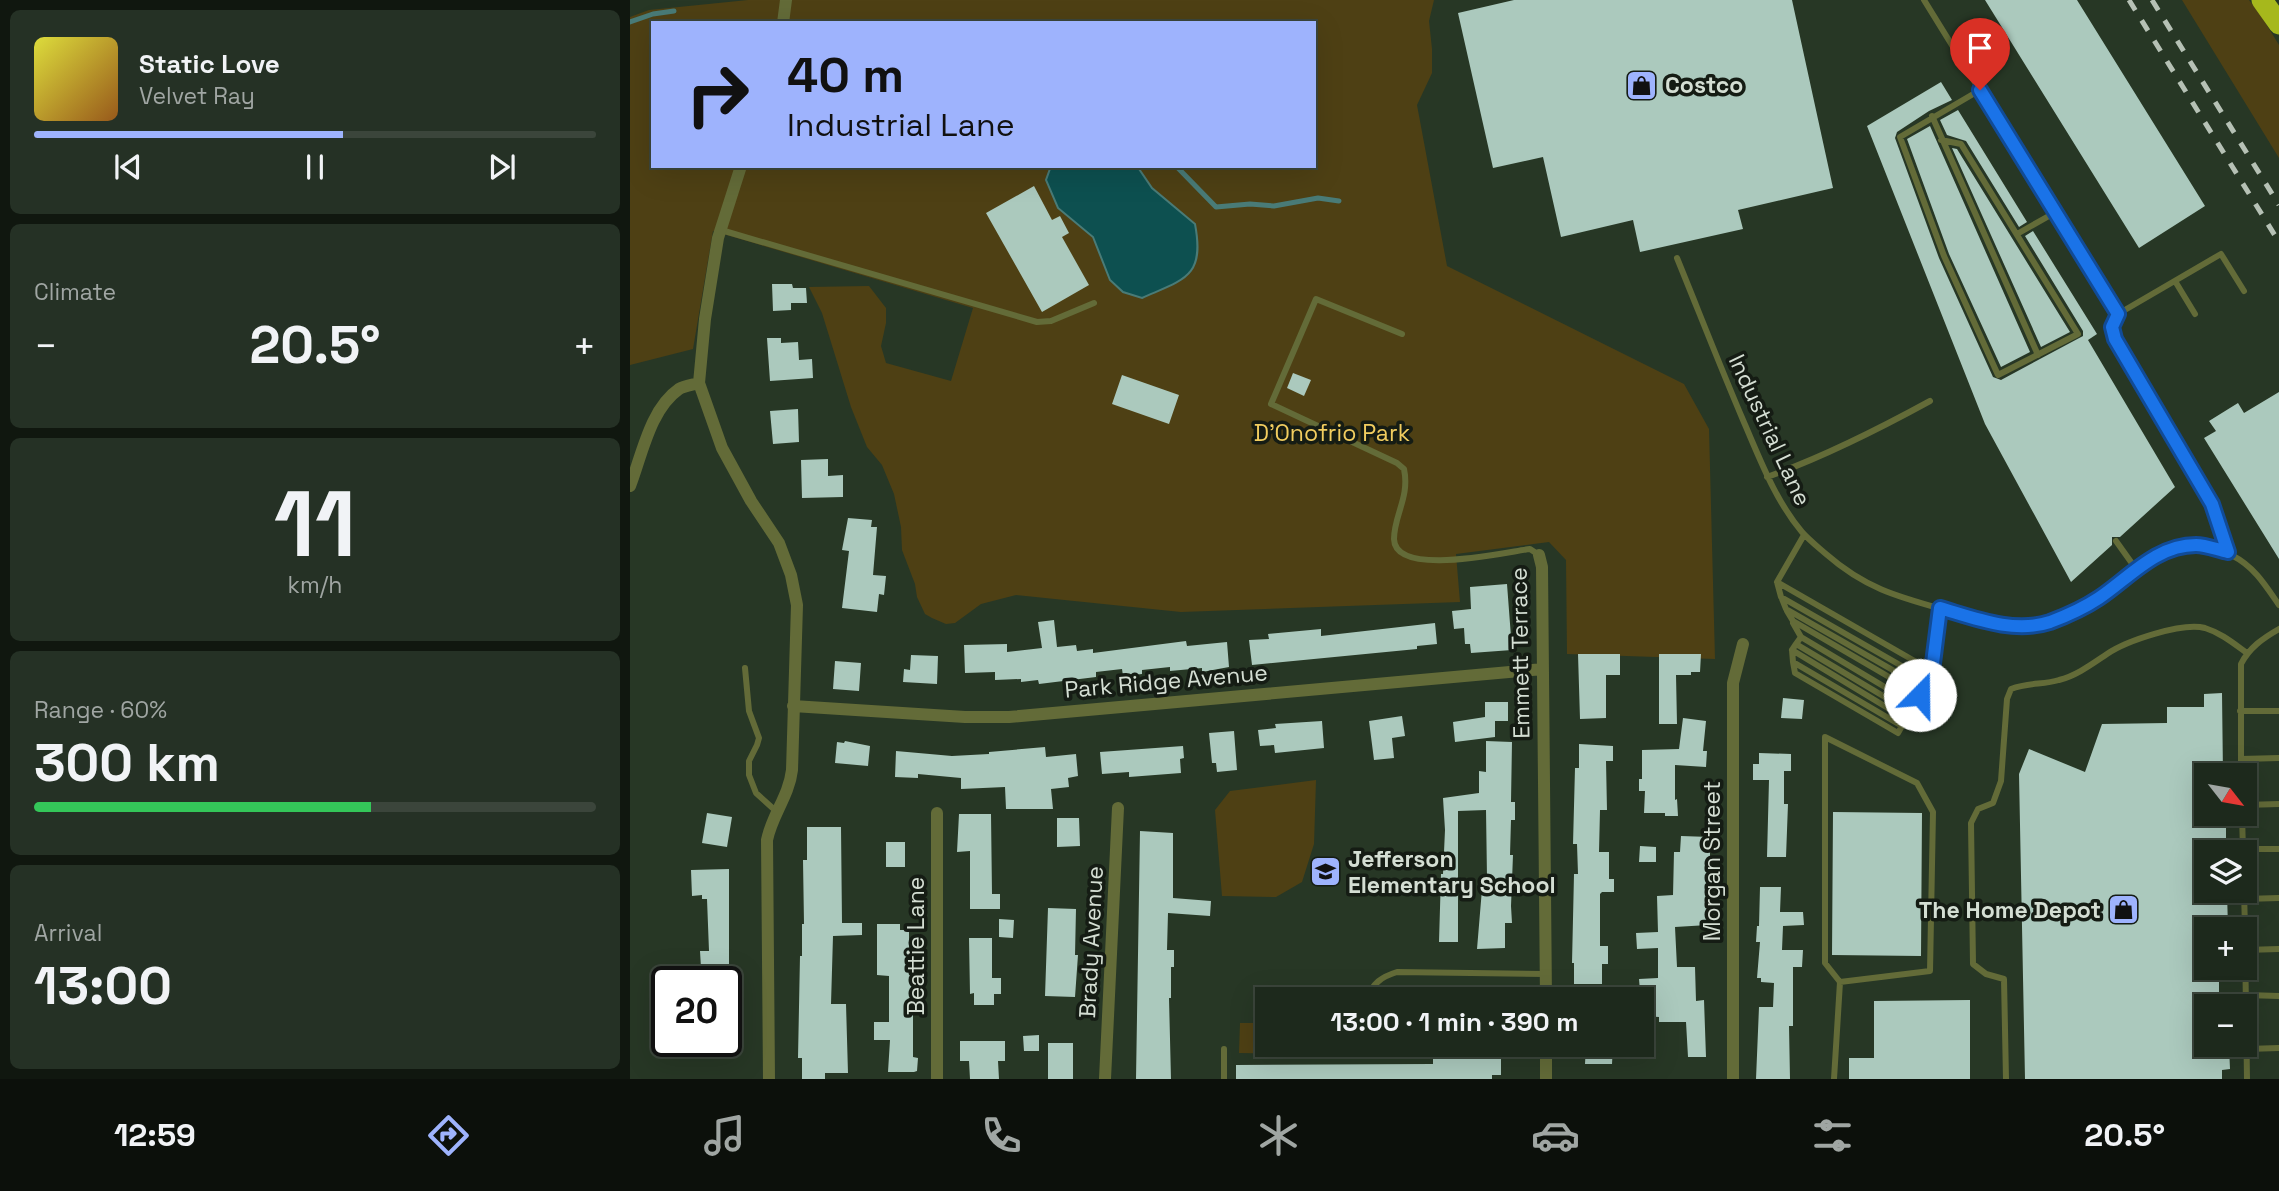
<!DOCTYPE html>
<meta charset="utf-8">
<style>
:root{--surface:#1d291c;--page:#253125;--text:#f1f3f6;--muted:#a0a6a3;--line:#3b453b;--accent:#9eb3fd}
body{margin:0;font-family:"Space Grotesk",sans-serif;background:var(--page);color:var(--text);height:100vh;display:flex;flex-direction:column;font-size:26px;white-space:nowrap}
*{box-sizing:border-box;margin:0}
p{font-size:23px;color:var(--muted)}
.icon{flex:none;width:38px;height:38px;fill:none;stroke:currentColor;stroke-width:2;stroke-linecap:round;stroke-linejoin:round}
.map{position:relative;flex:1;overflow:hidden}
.side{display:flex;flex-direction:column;gap:10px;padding:10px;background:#10170f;width:630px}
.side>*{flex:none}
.guide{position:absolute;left:21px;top:21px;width:665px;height:147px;border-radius:0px;box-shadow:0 7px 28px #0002,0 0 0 2px var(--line);background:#9eb3fd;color:#111;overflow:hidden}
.needle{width:46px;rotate:121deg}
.fabs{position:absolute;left:1564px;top:763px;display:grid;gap:14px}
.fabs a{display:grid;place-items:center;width:63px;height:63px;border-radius:0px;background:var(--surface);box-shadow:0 7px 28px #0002,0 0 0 2px var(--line);font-size:35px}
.speed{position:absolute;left:21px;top:966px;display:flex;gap:14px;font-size:35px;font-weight:700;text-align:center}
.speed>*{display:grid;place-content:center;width:91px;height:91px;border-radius:50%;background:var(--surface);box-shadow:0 7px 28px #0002,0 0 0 2px var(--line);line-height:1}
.speed .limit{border:4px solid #111;border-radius:10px;background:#fff;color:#111}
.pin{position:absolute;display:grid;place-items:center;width:60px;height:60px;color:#fff;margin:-72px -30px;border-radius:50% 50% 50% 0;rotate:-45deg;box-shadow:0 0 7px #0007}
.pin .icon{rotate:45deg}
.me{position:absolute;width:77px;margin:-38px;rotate:22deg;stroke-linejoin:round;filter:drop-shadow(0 0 5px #0008)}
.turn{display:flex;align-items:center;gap:24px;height:147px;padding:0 21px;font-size:32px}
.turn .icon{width:91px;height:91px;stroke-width:2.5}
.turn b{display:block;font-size:49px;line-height:60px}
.big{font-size:52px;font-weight:700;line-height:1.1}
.side .tile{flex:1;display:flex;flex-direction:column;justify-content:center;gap:10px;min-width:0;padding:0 24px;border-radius:10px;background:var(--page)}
.side .dial{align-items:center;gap:0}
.dial b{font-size:91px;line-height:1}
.song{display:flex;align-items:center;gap:21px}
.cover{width:84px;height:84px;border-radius:10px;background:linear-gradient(135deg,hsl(60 70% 55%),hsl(30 70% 35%))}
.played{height:7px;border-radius:4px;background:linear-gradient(90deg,var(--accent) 55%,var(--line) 55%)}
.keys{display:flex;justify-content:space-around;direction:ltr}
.heat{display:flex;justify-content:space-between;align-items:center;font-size:38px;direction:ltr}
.charge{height:10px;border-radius:5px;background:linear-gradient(90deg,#34c759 60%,var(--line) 0)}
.trip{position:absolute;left:625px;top:987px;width:399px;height:70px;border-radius:0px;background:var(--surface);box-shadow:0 7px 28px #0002,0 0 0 2px var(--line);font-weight:700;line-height:70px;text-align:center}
.tab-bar{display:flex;height:112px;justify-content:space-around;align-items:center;background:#0c100b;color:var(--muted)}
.tab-bar .icon{width:49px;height:49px}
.tab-bar .current{color:var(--accent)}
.tab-bar b{font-size:32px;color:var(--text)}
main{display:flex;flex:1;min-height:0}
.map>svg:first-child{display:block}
.green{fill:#4e4014;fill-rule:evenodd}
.water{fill:#0d5050;stroke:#497b77;stroke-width:2}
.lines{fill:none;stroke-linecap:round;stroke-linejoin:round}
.stream{stroke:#497b77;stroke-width:5}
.building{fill:#abc9bd}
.service{stroke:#636b38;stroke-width:6}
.minor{stroke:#636b38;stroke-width:12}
.motorway{stroke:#a6b81c;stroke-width:21}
.rail{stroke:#b6c1b5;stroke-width:5;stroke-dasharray:12 12;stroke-linecap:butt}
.route-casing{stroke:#114b97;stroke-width:18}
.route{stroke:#1a73e8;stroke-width:12}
.labels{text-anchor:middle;stroke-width:7;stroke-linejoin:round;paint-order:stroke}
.poi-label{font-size:23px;font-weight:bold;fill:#d4ded3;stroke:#151c14;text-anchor:start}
.street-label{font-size:23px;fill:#d4ded3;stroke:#151c14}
.park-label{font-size:23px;fill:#f1cd5f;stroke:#151c14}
</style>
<main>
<section class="side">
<div class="tile">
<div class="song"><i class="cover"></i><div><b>Static Love</b><p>Velvet Ray</p></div></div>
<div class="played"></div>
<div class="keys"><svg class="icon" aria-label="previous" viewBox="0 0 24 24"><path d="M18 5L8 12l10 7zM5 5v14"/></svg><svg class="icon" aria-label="pause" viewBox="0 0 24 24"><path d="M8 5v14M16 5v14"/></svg><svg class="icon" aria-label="next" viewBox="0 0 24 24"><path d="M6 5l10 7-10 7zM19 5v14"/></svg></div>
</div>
<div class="tile"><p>Climate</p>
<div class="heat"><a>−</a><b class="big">20.5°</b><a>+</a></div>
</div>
<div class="tile dial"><b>11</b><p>km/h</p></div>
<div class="tile"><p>Range · 60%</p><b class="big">300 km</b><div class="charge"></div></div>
<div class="tile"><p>Arrival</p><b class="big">13:00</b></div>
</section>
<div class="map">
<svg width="1649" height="1079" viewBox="0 0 1649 1079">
<rect width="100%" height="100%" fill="#273725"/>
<path class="green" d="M 118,0 L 804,0 L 799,21 L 802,49 L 802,73 L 787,105 L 817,266 L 1054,384 L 1079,429 L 1085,659 L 937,654 L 936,560 L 919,542 L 826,554 L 830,602 L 551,612 L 386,595 L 351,604 L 325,623 L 316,624 L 302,618 L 295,614 L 287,597 L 285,584 L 272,550 L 271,527 L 264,494 L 252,465 L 237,447 L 221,407 L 192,313 L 179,287 L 239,286 L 256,308 L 256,323 L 251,346 L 256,363 L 321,381 L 343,308 L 83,231 L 63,349 L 0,365 L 0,17 L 19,10 ZM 23,23 L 684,23 L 684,166 L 23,166 Z
M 1552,0 L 1619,0 L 1630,14 L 1649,45 L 1649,158 Z
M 686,780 L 684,844 L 672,882 L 646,897 L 592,896 L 585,810 L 600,791 Z
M 610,1023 L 637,1023 L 637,1045 L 665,1045 L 665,1054 L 609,1053 Z"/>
<path class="water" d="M 421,166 L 507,166 L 522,188 L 565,224 C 575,277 555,279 512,298 L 493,292 L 480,280 L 463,237 L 428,208 L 416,180 Z"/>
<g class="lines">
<path class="stream" d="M 0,22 L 23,14 L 44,11
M 546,166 L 586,207 L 620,204 L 644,206 L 688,198 L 709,201"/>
</g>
<path class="building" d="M 884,0 L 1162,0 L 1203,188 L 1108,210 L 1113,229 L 1010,252 L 1003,220 L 931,237 L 913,157 L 863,168 L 828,13 Z
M 1355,0 L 1447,0 L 1575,206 L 1509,248 Z
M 1311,82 L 1322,100 L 1299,111 L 1267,132 L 1265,138 L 1309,258 L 1363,377 L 1371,380 L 1453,336 L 1453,331 L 1395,236 L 1403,231 L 1467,334 L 1458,340 L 1545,487 L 1490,537 L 1482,537 L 1482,545 L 1441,582 L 1355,424 L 1237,126 Z
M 1328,110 L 1397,222 L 1389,227 L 1336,141 L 1317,135 L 1310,120 Z
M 1300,126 L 1400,352 L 1371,367 L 1319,254 L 1277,139 Z
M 1322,148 L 1327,149 L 1440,332 L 1411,347 Z
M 404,186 L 422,220 L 430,216 L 439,233 L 432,237 L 459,285 L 412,312 L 356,213 Z
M 142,284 L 162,284 L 163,288 L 176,288 L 177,303 L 161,303 L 161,310 L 143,311 Z
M 137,338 L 151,338 L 151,343 L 168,342 L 169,360 L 182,359 L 183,378 L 140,381 Z
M 663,373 L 681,380 L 674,396 L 657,388 Z
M 492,375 L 549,395 L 539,424 L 482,404 Z
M 1649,392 L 1649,559 L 1574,438 L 1586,431 L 1579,421 L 1608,403 L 1614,413 Z
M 168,409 L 169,442 L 143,444 L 140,411 Z
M 198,459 L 198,476 L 213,475 L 213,497 L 172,498 L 171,460 Z
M 218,518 L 242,520 L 241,527 L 247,527 L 243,575 L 256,576 L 254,595 L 249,594 L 247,612 L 212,608 L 219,551 L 212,550 Z
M 877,584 L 882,650 L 841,653 L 840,644 L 835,644 L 834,628 L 824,629 L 822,611 L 841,609 L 840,587 Z
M 424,620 L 427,647 L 446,645 L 447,651 L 463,649 L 463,653 L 556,641 L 557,646 L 597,642 L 599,667 L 572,672 L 572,668 L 540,671 L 540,667 L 512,670 L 512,674 L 493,676 L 492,669 L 466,672 L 466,677 L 409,684 L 408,680 L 391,682 L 391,679 L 365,680 L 365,672 L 335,673 L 334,645 L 377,644 L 377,652 L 412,648 L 408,622 Z
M 805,623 L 807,644 L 787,646 L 787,649 L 622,665 L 619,640 L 639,639 L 638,634 L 691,629 L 691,636 Z
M 948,654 L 990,654 L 990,675 L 976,675 L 976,718 L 950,719 Z
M 1029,654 L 1071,654 L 1070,672 L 1061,672 L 1061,675 L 1046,675 L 1047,724 L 1029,724 Z
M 281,655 L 308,656 L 307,684 L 273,682 L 274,669 L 280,670 Z
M 205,661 L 231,663 L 229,691 L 203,689 Z
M 1592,693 L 1593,775 L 1577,775 L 1577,814 L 1589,814 L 1589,824 L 1596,824 L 1596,852 L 1577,852 L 1577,891 L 1597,891 L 1598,929 L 1577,929 L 1577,968 L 1589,968 L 1589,1006 L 1577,1006 L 1577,1045 L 1599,1045 L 1600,1069 L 1592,1070 L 1592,1079 L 1395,1079 L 1389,774 L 1399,749 L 1455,772 L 1472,724 L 1537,723 L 1537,707 L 1574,707 L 1574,694 Z
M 1153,698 L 1174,700 L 1172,719 L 1151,718 Z
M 855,702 L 878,702 L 878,721 L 865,721 L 865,737 L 825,742 L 823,722 L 855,717 Z
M 772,716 L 775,736 L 762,738 L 764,758 L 744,760 L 739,721 Z
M 1053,718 L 1076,721 L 1073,751 L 1077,751 L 1076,767 L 1045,765 L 1045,800 L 1047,799 L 1048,816 L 1035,816 L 1035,813 L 1014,813 L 1015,791 L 1009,791 L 1009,779 L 1012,779 L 1012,750 L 1049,749 Z
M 692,721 L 694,748 L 645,753 L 644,745 L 630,746 L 628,730 L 646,728 L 645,724 Z
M 604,731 L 607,770 L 587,772 L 586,763 L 582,763 L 579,733 Z
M 215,741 L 240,746 L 238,766 L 205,763 L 207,742 L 214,743 Z
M 856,741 L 882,742 L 881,802 L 885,802 L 885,820 L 881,820 L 880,855 L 883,855 L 881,906 L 882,923 L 875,923 L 875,948 L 847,949 L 853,877 L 857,878 L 856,810 L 828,811 L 828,942 L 809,942 L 811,874 L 813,874 L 815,830 L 813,798 L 849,793 L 849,771 L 856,772 Z
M 949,744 L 983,746 L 983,761 L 976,761 L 977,810 L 970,810 L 969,852 L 979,852 L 979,879 L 984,879 L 984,892 L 972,892 L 970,894 L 970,946 L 978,946 L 978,964 L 972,964 L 972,984 L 944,984 L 944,963 L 942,963 L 944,874 L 948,874 L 947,844 L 943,844 L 945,768 L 949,768 Z
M 553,746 L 554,758 L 550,759 L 551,773 L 499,777 L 499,772 L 472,774 L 470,752 Z
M 415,747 L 416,757 L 446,754 L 448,776 L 438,778 L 439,787 L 421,789 L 423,809 L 376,809 L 375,787 L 331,789 L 331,778 L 288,774 L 288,778 L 265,777 L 266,751 L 322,756 L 359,754 L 359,752 Z
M 1129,753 L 1161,754 L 1161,771 L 1154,771 L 1154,804 L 1158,804 L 1156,857 L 1137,857 L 1139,780 L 1123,780 L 1123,764 L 1129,764 Z
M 1203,812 L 1292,813 L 1291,956 L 1202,955 Z
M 77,813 L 102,817 L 97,847 L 72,843 Z
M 329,814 L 361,814 L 362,894 L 370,894 L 370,909 L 340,909 L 340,851 L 327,852 Z
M 427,818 L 449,818 L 450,846 L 427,847 Z
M 177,827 L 211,827 L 212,923 L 232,923 L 232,935 L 203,936 L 201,1004 L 216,1004 L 218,1073 L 195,1073 L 195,1079 L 172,1079 L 172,1058 L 168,1058 L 170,956 L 172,956 L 172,924 L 174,924 L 173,860 L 177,860 Z
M 510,831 L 543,833 L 543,898 L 581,901 L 580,916 L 538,913 L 537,950 L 544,950 L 544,967 L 541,967 L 541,998 L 539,998 L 541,1079 L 506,1079 Z
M 1051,836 L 1080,837 L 1080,880 L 1077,880 L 1078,925 L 1045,927 L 1047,967 L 1065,967 L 1066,1001 L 1074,1000 L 1076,1057 L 1058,1057 L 1056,1022 L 1029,1022 L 1029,1017 L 1012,1016 L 1009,979 L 1028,978 L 1028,948 L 1007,949 L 1006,933 L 1028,932 L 1027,896 L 1043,895 L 1044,852 L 1050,852 Z
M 256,842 L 275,842 L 275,867 L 256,867 Z
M 1010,846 L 1026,847 L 1026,862 L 1009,862 Z
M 99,869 L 99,970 L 71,968 L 70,951 L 79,951 L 77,899 L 72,899 L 72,895 L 62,896 L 61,870 Z
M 1130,887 L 1151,887 L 1150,912 L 1173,912 L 1174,925 L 1153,926 L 1152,950 L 1173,950 L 1172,967 L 1163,967 L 1163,1026 L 1159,1026 L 1160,1079 L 1126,1079 L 1129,1007 L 1143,1007 L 1144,983 L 1131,982 L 1131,978 L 1127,978 L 1130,942 L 1126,942 L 1127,926 L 1129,926 Z
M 418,908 L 446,909 L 445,955 L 448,955 L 445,997 L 415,996 Z
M 369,919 L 384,920 L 383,938 L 369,937 Z
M 247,924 L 270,924 L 270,930 L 279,930 L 279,956 L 283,957 L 283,1057 L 288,1058 L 287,1071 L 284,1072 L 258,1072 L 260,1040 L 244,1040 L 244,1022 L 259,1022 L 259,976 L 247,975 Z
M 339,938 L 362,938 L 362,978 L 371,978 L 371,994 L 364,994 L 364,1005 L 344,1005 L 344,993 L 340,994 Z
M 770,986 L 864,986 L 865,999 L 770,999 Z
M 1340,1000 L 1340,1079 L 1219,1079 L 1219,1058 L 1244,1058 L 1244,1001 Z
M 409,1035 L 409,1051 L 394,1051 L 393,1036 Z
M 330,1041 L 375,1041 L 375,1061 L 368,1061 L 369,1079 L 340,1079 L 339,1061 L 330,1061 Z
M 418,1043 L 443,1043 L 443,1079 L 418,1079 Z
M 803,1045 L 871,1045 L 871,1075 L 862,1075 L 862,1079 L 606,1079 L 606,1065 L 803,1064 Z
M 956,1045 L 983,1045 L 982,1064 L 955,1064 Z"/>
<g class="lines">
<path class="service" d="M 1294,0 L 1488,314
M 1302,116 L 1408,355
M 1311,140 L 1331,144 L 1448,334 L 1368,375 L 1314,256 L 1270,137 L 1350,90
M 91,230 L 407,322 L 421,321 L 464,303
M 1387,234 L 1426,212
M 1047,258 C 1069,312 1090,366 1113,420 C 1130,459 1145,500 1172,532 C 1179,540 1188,547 1196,554 C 1236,589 1269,597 1319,611 C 1352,620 1384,631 1418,623 C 1455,613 1482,586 1512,564 C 1548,538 1597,541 1627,575 C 1635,584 1642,595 1649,605
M 1545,281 L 1565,314
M 772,334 L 686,299 L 641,404 L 767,463 L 774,469 C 780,497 764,515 764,539 C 765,578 876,552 900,549 L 909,555
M 1137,477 C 1194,457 1247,430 1300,401
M 1174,535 L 1147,582 L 1151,597 L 1298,681 L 1302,671
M 1486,541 L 1506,569
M 1598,552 L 1582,504 L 1491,351 L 1482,327 L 1488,314 L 1591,254 L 1614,291
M 1147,582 L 1302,671 L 1310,608
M 1152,599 L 1156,609 L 1294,688 L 1298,681
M 1157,611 L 1163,621 L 1290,695 L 1294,688
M 1163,623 L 1171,637 L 1285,705 L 1290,695
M 1171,637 L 1166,644 L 1280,712 L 1285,705
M 1166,644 L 1162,650 L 1276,719 L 1280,712
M 1162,650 L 1163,662 L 1272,726 L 1276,719
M 1163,662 L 1165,673 L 1268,733 L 1272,726
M 115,668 L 119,711 L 129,738 L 127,745 L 119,761 L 119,775 L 126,793 L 147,812
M 1610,711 L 1649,711
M 1611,759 L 1649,758
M 1611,775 L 1611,664 C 1619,648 1633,638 1649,629
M 1615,805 L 1649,804
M 1612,814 L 1613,852
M 1613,849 L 1649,849
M 1614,891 L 1615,929
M 1614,899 L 1649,898
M 1615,940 L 1617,1079
M 1615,950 L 1649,949
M 1616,995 L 1649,996
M 737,999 C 743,983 751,977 767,972 L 915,974
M 1617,1049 L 1649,1048
M 594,1079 L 594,1049
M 1204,1079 L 1210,982 L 1195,963 L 1195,737 L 1287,783 L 1303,812 L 1300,971 L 1210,982
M 1376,1079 L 1374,979 L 1356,974 L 1343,964 L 1341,823 L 1348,809 L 1363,803 L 1371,781 L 1377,699 L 1381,689 C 1399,682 1413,685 1429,680 C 1446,676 1462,664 1477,654 C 1496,641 1552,622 1575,628 C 1591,633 1603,643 1617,653"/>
<path class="minor" d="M 153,23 L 156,0
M 111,166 L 88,238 L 75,319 L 69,383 L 92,448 L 121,501 L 149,543 L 161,575 L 167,605 L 162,770 C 159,796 142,815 137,840 L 139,1079
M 0,486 C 12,455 20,409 49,389 C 54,386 62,385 69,383
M 909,555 L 912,567 L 916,999
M 163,706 L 335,717 L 379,717 L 913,669
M 307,1079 L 307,813
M 475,1079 L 488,808
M 916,1079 L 916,1045
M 1103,1079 L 1103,683 L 1113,644"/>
<path class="motorway" d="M 1632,0 L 1649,24"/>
<path class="rail" d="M 1499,0 L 1649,242
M 1522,0 L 1649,205"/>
</g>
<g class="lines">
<defs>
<path id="route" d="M 1290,695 L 1302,671 L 1310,608 C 1344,618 1384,634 1420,622 C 1436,616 1454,608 1469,598 C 1499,578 1526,545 1566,545 C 1576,545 1588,550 1598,552 L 1582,504 L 1485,339 L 1482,327 L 1488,314 L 1350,90"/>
</defs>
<use href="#route" class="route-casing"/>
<use href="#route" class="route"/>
</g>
<defs>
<symbol id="shop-square" viewBox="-11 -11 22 22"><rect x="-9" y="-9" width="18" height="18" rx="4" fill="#9eb3fd" stroke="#151c14"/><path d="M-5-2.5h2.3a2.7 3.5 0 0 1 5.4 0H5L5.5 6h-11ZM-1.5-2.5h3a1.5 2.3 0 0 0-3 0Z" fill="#111"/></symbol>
<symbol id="school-square" viewBox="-11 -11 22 22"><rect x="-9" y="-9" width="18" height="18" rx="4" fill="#9eb3fd" stroke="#151c14"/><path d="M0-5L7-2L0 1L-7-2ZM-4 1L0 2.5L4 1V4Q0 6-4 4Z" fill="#111"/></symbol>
</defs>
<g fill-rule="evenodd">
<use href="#shop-square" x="994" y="68" width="35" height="35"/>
<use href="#school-square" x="678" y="854" width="35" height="35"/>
<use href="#shop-square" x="1476" y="892" width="35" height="35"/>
</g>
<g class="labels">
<g class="poi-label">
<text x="1035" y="93">Costco</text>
<text x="718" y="867">Jefferson<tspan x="718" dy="26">Elementary School</tspan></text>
<text x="1471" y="918" text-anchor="end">The Home Depot</text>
</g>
<g class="street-label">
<text transform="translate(1140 430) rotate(65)" y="8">Industrial Lane</text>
<text transform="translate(890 653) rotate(-91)" y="8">Emmett Terrace</text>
<text transform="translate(536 681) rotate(-5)" y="8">Park Ridge Avenue</text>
<text transform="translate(1082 861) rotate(-90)" y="8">Morgan Street</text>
<text transform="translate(461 942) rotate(-87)" y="8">Brady Avenue</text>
<text transform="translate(286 946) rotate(-90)" y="8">Beattie Lane</text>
</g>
<g class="park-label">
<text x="702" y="441">D'Onofrio Park</text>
</g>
</g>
</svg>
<div class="fabs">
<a><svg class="needle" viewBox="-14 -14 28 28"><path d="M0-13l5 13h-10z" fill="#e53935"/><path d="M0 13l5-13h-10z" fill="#a0a6a3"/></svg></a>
<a><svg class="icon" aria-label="layers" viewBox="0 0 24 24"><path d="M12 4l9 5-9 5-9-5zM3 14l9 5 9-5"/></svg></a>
<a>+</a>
<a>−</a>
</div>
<div class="speed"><div class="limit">20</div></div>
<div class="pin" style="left:1350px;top:90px;background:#d93025"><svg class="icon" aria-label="arrive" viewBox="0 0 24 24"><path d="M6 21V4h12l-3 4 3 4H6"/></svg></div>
<svg class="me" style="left:1290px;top:695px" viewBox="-20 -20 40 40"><circle r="19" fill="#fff"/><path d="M0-13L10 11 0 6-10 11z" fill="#1a73e8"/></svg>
<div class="trip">13:00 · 1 min · 390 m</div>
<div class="guide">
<div class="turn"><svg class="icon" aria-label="right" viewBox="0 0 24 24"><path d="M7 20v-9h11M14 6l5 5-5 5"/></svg><div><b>40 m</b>Industrial Lane</div></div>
</div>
</div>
</main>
<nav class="tab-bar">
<b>12:59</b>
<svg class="icon current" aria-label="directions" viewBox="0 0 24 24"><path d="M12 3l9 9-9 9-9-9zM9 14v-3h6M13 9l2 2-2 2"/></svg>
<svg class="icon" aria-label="music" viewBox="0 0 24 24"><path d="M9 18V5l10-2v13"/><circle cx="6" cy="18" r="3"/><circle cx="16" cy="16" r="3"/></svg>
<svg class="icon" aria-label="phone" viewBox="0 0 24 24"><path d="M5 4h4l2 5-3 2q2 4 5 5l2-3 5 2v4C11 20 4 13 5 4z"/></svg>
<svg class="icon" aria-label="climate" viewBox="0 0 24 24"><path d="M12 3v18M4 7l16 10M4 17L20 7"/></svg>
<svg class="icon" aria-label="car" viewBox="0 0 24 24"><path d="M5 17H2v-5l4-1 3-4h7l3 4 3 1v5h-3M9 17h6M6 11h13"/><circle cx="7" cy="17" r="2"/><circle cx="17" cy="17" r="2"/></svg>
<svg class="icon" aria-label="filters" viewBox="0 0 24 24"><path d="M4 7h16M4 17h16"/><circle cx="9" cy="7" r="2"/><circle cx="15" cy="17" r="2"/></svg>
<b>20.5°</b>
</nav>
